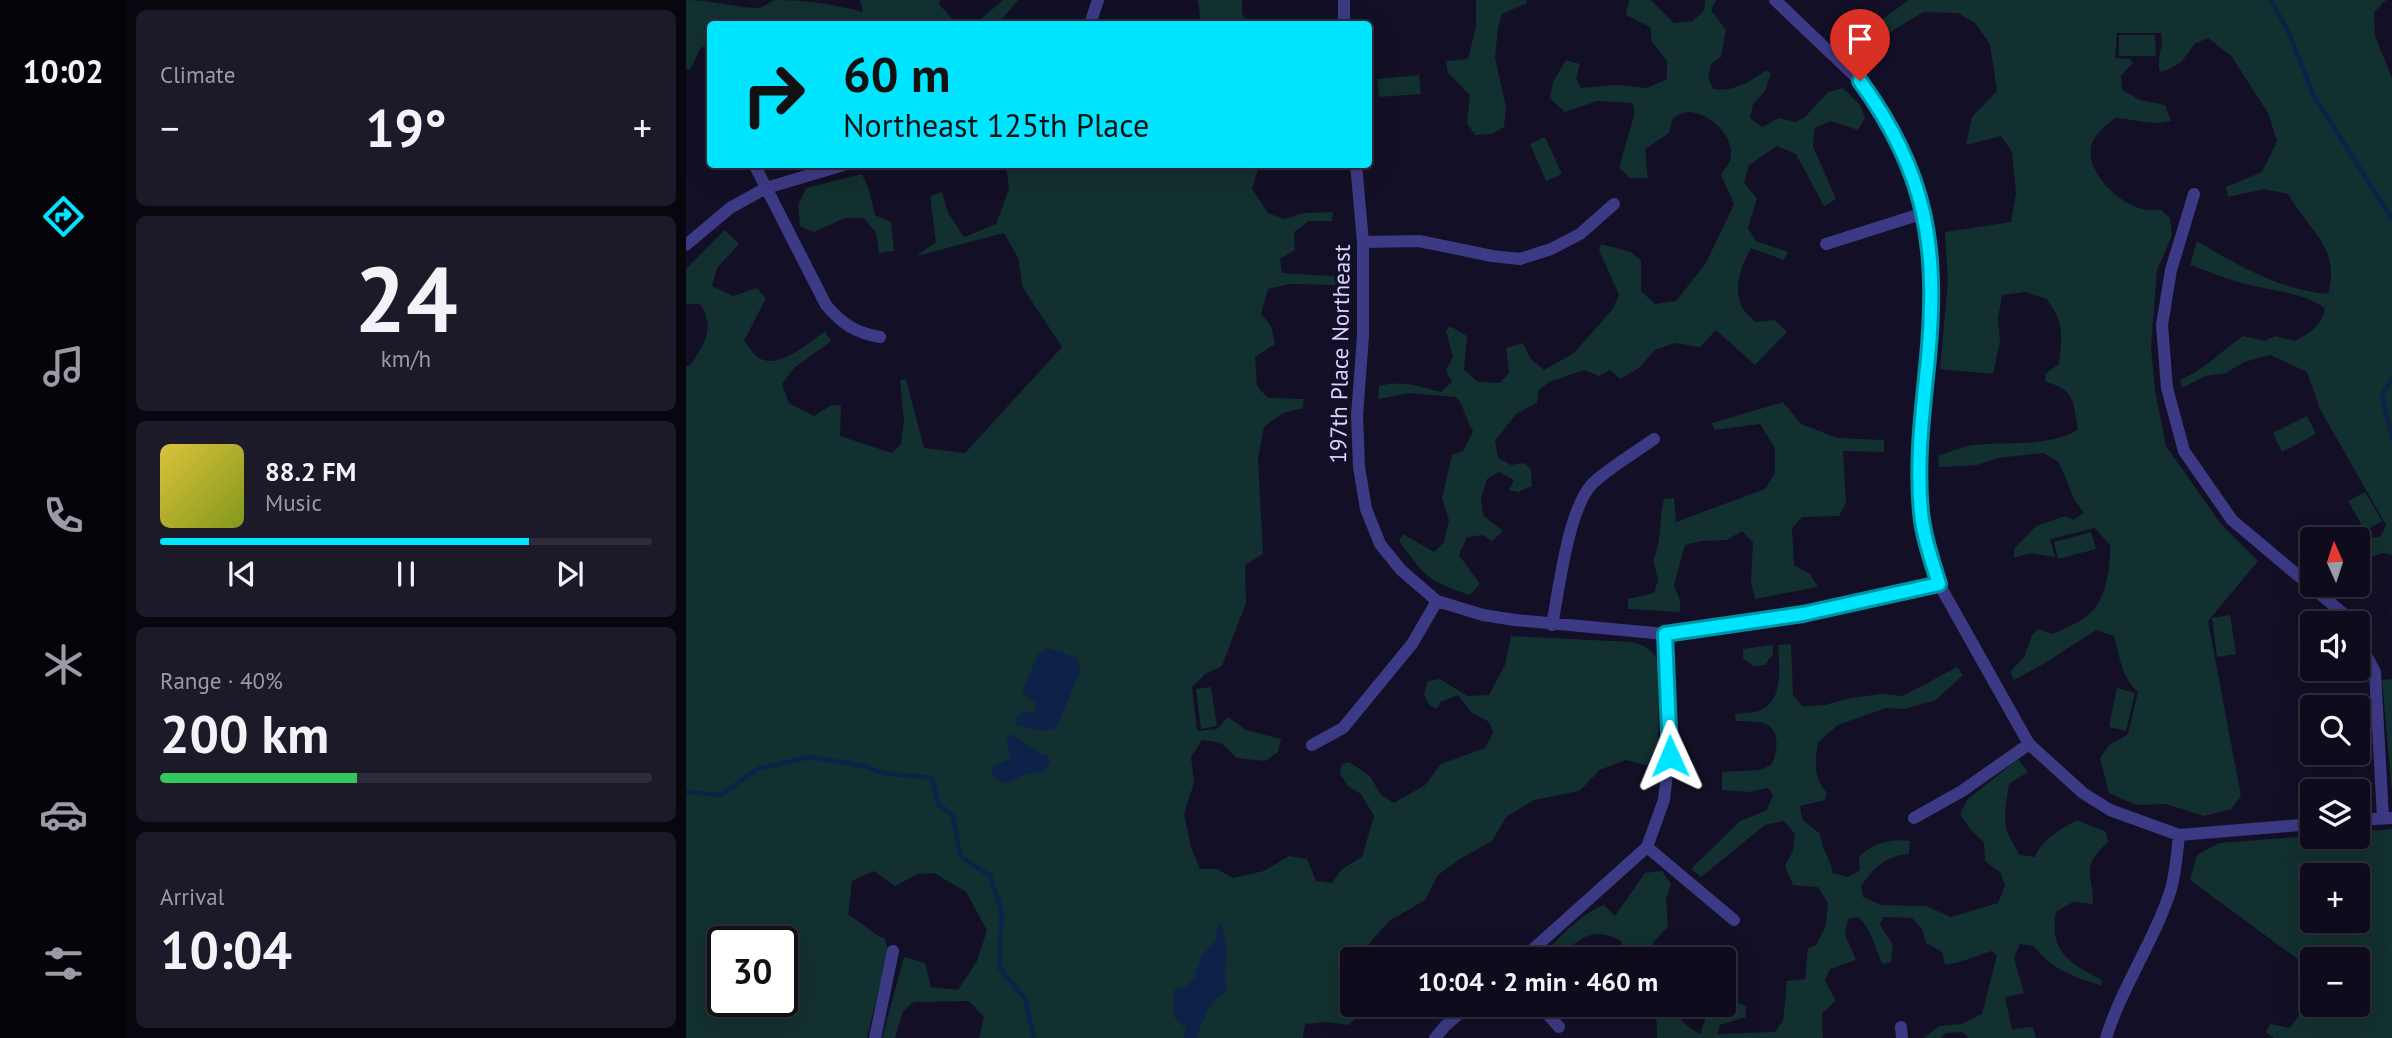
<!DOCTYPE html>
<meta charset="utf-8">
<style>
:root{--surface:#0e0b1c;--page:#1c1929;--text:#f1f3f6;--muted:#9b9ba3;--line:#2e2b3b;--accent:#00e5ff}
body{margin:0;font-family:"PT Sans",sans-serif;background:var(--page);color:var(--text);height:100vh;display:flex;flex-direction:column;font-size:26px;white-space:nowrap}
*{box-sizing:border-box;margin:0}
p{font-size:23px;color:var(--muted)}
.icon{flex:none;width:38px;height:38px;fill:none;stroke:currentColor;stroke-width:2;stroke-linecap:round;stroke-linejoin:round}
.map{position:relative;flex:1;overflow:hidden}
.side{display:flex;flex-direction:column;gap:10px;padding:10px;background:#08060f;width:560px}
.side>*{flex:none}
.guide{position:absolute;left:21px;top:21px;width:665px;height:147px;border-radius:7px;box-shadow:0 7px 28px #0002,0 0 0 2px var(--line);background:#00e5ff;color:#111;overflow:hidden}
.needle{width:46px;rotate:357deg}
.fabs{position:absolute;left:1614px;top:527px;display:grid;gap:14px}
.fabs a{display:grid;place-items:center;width:70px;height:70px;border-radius:7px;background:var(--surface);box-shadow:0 7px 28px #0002,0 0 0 2px var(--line);font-size:35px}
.speed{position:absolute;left:21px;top:926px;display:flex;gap:14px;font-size:35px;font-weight:700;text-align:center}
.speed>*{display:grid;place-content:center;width:91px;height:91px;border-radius:50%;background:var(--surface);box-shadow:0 7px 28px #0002,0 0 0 2px var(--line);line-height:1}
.speed .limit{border:4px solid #111;border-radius:10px;background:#fff;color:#111}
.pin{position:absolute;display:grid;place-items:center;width:60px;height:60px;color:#fff;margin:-72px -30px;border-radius:50% 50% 50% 0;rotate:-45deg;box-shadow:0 0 7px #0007}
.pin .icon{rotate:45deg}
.me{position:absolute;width:77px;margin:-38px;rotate:359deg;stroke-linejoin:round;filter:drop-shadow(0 0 5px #0008)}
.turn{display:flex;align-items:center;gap:24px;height:147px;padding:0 21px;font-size:32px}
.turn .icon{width:91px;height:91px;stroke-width:2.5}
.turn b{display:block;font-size:49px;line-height:60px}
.big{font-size:52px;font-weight:700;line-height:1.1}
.side .tile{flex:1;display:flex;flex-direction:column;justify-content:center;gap:10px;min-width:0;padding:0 24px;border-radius:10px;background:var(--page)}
.side .dial{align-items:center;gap:0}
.dial b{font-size:91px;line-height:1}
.song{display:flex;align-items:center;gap:21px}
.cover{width:84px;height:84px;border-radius:10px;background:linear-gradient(135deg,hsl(50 70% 55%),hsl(70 70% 35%))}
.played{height:7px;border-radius:4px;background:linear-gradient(90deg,var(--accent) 75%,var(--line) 75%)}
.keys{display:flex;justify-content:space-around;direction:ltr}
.heat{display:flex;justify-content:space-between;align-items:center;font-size:38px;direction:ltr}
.charge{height:10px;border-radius:5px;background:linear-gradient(90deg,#34c759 40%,var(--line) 0)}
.trip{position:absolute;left:654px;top:947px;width:396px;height:70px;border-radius:7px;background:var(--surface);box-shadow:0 7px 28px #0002,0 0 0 2px var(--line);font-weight:700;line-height:70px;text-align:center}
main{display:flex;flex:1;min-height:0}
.tab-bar{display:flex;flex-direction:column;width:126px;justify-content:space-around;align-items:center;background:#06040b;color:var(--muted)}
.tab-bar .icon{width:49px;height:49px}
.tab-bar .selected{color:var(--accent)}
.tab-bar b{font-size:32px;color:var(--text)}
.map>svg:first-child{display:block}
.green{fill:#12302f;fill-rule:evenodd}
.water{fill:#0c2248}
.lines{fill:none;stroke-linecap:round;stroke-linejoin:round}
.stream{stroke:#0c2248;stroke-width:4.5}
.street{stroke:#3d3a85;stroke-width:12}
.route-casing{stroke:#0095a6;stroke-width:18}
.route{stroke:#00e5ff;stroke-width:12}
.labels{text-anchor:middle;stroke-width:7;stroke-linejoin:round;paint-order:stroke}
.street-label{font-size:23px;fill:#d9d4ff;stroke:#130f26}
</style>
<main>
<nav class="tab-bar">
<b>10:02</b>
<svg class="icon selected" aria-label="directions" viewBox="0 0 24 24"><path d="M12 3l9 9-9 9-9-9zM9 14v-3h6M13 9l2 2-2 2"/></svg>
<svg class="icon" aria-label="music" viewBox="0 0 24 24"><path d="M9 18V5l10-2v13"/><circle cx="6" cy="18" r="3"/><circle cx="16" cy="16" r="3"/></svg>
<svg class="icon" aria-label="phone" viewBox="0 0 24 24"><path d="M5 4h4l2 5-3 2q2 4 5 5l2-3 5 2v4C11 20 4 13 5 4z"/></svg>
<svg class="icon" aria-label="climate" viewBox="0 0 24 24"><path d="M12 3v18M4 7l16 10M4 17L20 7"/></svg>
<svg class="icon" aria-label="car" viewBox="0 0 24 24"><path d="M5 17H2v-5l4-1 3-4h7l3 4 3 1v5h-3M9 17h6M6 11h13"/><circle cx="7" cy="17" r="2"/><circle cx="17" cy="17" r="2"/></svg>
<svg class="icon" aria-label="filters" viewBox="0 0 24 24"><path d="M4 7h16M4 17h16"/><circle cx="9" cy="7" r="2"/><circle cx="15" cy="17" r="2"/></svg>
</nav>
<section class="side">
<div class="tile"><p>Climate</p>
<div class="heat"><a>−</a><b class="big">19°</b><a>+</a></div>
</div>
<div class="tile dial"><b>24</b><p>km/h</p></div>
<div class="tile">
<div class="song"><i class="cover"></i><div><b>88.2 FM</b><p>Music</p></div></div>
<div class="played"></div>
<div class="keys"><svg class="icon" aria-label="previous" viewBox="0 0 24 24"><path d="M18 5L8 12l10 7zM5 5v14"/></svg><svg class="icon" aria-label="pause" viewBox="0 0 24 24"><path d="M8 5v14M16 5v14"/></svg><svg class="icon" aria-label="next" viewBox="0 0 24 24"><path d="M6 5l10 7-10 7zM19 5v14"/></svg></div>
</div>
<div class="tile"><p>Range · 40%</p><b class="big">200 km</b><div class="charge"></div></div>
<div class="tile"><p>Arrival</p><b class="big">10:04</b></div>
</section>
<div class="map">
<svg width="1706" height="1038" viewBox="0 0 1706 1038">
<rect width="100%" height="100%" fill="#130f26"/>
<path class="green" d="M 0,0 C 24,0 46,7 71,8 C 79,8 83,1 90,0 C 119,0 150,4 177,12 L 174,0 L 254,0 L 253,4 L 268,21 L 289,24 L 317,0 L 332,0 L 312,24 L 24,24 L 24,43 L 14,49 L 4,70 L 0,69 Z
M 512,0 L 556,0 L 556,13 L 562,24 L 515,24 Z
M 790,0 L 840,0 L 841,3 L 816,14 L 812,27 L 809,58 L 820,107 L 818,127 L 806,134 L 789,135 L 781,123 L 784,95 L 762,73 L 760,61 L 782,59 L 790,27 Z
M 943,0 L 965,0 L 988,23 L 1007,21 L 1018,10 L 1019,0 L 1030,0 L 1025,10 L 1040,30 L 1035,57 L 1026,63 L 1022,77 L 1027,89 C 1046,93 1065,81 1081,70 L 1085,74 L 1079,91 L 1067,104 L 1064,118 L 1076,127 L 1093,118 L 1109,122 L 1118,118 L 1142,92 L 1157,88 L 1174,105 L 1179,118 L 1172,130 L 1145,121 L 1129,128 L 1127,146 L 1150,199 L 1138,206 L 1110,154 L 1091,146 L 1063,165 L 1058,183 L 1071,198 L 1062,228 L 1070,241 L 1102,252 L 1098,260 L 1065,248 C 1055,266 1046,290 1057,309 C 1060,314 1066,318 1070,322 L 1089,320 L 1101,332 L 1069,365 L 1030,330 L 1014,347 L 989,343 L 969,350 L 953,368 L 934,379 L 924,370 L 913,376 L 898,370 L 863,382 L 852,391 L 851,403 L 830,414 L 809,441 L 812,458 L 825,465 L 838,463 L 845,469 L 846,486 L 832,492 L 823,490 L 828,480 L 813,472 L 801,479 L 795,498 L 797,515 L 817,531 L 806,541 L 797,535 L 781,537 L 773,555 L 794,584 L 784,595 C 741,581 739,576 713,541 L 717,534 L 748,552 L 758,542 L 763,520 L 756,498 L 766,455 L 777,451 L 787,431 C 779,419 779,407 770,397 L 724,393 L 692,399 L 693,386 C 718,380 731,386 755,392 L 766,382 L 760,370 L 767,357 L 760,331 L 764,326 L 781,336 L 778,370 L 792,382 L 814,383 L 823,373 L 820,348 L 837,343 L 845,359 L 858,370 L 888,353 L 926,310 L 933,295 L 913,250 L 915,244 L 945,252 L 955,261 L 955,291 L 969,304 L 990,301 L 1020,263 L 1048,204 L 1035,175 C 1037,171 1042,165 1044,161 C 1051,138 1024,112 1002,112 C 997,112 991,116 987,118 L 983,133 L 959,149 L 962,178 L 944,178 L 933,168 L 949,112 L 946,103 L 911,101 L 879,112 L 864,98 L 867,82 L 880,60 L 894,64 L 890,78 L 895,88 L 931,85 L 961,88 L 981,79 L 981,61 L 966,42 L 964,27 L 940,15 Z
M 1223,0 L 1700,0 L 1688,12 L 1689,36 L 1706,78 L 1706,555 L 1697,553 L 1671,561 L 1671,539 L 1669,539 L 1694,537 L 1700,525 L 1634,409 L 1621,372 L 1584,355 L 1558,362 L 1540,373 L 1519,376 L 1496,388 L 1494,380 C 1518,370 1535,351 1557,336 L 1579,341 L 1589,336 L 1609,341 C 1624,333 1635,327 1639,308 C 1613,291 1584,291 1556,283 C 1538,278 1521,271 1504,265 L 1511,241 C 1551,265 1594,290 1642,294 C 1655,249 1623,230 1602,194 L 1578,189 L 1542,197 L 1540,187 L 1576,172 L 1591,141 L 1582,113 L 1546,57 L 1522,38 L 1508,44 C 1499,59 1491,68 1474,72 C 1470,56 1478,48 1475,33 L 1431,33 L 1429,58 L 1444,59 L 1447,63 L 1435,76 L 1436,90 L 1454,100 L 1479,105 L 1485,121 C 1466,126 1448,119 1429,118 C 1419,126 1408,134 1405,147 C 1400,172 1432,202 1453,208 C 1460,211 1468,210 1475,210 L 1484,218 L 1486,236 L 1471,270 L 1465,347 L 1469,390 L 1480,446 L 1535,524 L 1572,561 L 1522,621 L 1555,796 L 1545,809 L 1518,816 L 1479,804 L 1450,805 L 1423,793 L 1414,758 L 1423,745 L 1442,734 L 1452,692 C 1435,677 1434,657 1428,636 L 1410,630 L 1359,663 L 1328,680 L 1324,672 L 1338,657 L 1346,635 L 1352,629 L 1367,634 C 1381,627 1399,621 1409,608 C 1421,592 1425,563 1424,545 L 1409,528 L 1364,539 L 1369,557 L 1344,553 L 1328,558 L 1328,549 L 1350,526 L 1379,516 L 1387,520 L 1398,513 L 1388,499 L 1373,462 L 1357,453 L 1312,458 L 1291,465 L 1253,467 L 1252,456 C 1264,452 1277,446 1289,445 C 1326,441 1357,448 1392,430 C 1387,403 1390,390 1360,382 L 1359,374 L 1373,364 C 1376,333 1379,326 1361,299 L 1339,292 L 1316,295 L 1312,319 L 1314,342 L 1307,374 L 1254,369 L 1262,281 L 1259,232 L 1325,222 L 1330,193 L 1326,152 L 1315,136 L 1280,145 L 1286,117 L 1311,91 L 1304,44 L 1289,23 L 1272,13 L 1237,12 L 1180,47 L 1170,38 Z
M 1433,35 L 1469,35 L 1470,56 L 1433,56 Z
M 733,75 L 735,94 L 693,97 L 691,79 Z
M 859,137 L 876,174 L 860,181 L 844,144 Z
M 320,165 L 573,165 L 566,189 L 582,213 L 598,219 L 618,213 L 647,212 L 646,221 L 623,221 L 608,232 L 609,250 L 594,259 L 596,273 L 661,277 L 661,285 L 603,284 L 582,289 L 575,314 L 585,326 L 589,344 L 569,357 L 571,386 L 582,398 L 618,399 L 617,408 L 597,413 L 578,427 L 572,458 L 577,554 L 559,565 L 560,603 L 536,666 L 519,674 L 506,687 L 511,731 L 531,729 L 542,717 L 560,730 L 595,739 L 592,752 L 579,761 L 551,758 L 535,743 L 516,740 L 505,757 L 508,783 L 498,814 L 505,847 L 514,869 L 531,869 L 547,878 L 578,871 L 603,856 L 621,859 L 630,881 L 646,883 L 656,869 L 676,857 L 688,816 L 675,794 L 662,786 L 654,774 L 655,765 L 663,762 L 684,776 L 695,795 L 708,803 L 739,785 L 755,764 L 799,748 L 807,733 L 803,722 L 785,712 L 772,695 L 754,702 L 751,709 L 743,705 L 738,694 L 742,681 L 754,679 L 781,696 L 803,695 L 819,665 L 825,636 L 946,642 C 961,646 970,651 973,666 L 972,768 L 940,760 L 914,770 L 893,791 L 848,800 L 820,817 L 806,841 L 774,859 L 752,875 L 739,900 L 703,921 L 670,959 L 667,959 L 667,1004 L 680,1005 L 681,1009 L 662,1025 L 641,1022 L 619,1024 L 617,1038 L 293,1038 L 298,1017 L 283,1001 L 228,1002 L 217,1011 L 209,1038 L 196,1038 L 218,957 L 239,963 L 245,987 L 272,990 L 291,961 L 301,930 L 280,892 L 248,873 L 232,874 L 209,886 L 188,871 L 166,881 L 162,915 C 176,922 184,933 199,939 L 202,951 L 181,1038 L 0,1038 L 0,366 L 4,366 C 18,343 30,329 14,304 L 0,304 L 0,269 L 39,230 L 53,244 L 31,268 L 26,286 L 47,296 L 71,288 L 80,298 L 58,341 C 62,345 65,351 69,355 C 88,374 123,343 139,331 L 145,341 L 108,368 L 96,384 L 103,403 L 128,416 L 146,405 L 155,406 L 154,436 L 206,453 L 215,444 L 218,420 L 214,380 L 220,379 L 238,448 L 279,453 L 376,347 L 337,288 L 332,258 L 318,233 L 230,256 L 250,242 L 244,196 L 256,192 L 262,213 L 278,237 L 310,224 L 323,189 ZM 37,942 L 96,942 L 96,1001 L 37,1001 Z
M 176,174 L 183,190 L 189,215 L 205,222 L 208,251 L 193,253 L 190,233 L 178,218 L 159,218 L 128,232 L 114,226 L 112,205 L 120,188 Z
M 1097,402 L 1115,424 L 1151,438 L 1198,440 L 1198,452 L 1157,451 L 1160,503 L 1153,516 L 1116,517 L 1106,528 L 1108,565 L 1124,574 L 1132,587 L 1069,599 L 1065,582 L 1067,542 L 1056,531 L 1041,540 L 1015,541 L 999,545 L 988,585 L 994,600 L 994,612 L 942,609 L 942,599 L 968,593 L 972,579 L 967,560 C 976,541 973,520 978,499 L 988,498 L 990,522 L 1079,489 L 1089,473 L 1089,448 L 1074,424 L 1028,430 L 1026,423 Z
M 1621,416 L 1630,434 L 1596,452 L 1587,433 Z
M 1679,492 L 1696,521 L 1679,531 L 1662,501 Z
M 1405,532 L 1410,549 L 1372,559 L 1368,542 Z
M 1544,615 L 1550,654 L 1531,657 L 1526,618 Z
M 1105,644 L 1107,695 L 1116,706 L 1139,705 L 1164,698 L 1196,694 L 1217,696 L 1271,667 L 1277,675 L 1250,700 L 1218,709 L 1200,708 L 1152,725 L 1132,742 C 1129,761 1127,778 1141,793 L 1139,800 L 1114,806 L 1116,819 L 1134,834 C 1136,848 1144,859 1147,873 L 1162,877 L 1174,870 L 1173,857 C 1185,843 1206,838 1224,841 L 1223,854 C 1199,856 1189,867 1175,886 L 1177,897 L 1196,905 L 1240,906 L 1265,917 L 1312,903 L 1319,885 L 1314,872 L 1299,861 L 1298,842 L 1285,830 L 1274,814 L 1281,800 L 1332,759 L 1342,772 L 1323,784 C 1318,819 1314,824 1334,855 L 1349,857 C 1356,839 1375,829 1391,820 L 1420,832 L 1422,842 C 1394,868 1407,872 1407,904 L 1387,902 L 1370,912 C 1363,953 1384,963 1416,980 L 1415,986 C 1386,975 1367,971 1348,946 L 1334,944 L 1328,958 L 1338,993 L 1319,997 L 1326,1029 L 1347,1027 L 1350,1038 L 1283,1038 L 1277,1032 L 1260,1033 L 1255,1038 L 1238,1038 L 1253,1026 L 1275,1024 L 1296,1014 L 1311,955 L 1305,951 L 1274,962 L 1259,965 L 1256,952 L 1240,943 L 1236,929 L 1226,918 L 1197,917 L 1194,925 L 1207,945 L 1205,962 L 1197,964 C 1188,948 1186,929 1172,917 L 1162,919 L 1159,934 L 1170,960 L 1144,969 L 1139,981 L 1150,1001 L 1136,1013 L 1137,1038 L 971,1038 L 971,1023 L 965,1005 L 988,1005 C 991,1018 1002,1028 1014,1034 L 1019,1021 L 1019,1005 L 1038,1004 L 1038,998 L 1060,1006 L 1060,1017 L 1034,1025 L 1031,1034 L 1089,1032 L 1097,1020 L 1101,981 L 1119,979 L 1122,948 L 1130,945 L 1140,925 L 1142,903 L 1132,887 L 1107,885 L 1099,866 L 1107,851 L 1109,834 L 1098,821 L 1079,825 L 1015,877 L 1005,869 L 1054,821 L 1081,810 L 1087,795 L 1082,788 L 1063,792 L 1036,790 L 1036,772 L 1074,770 L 1085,765 C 1093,751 1095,726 1074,722 C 1066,721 1058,721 1050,721 L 1049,714 C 1057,713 1070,713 1077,709 C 1098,698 1093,664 1092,645 Z
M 1087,645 L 1087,654 L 1079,665 L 1067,666 L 1057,658 L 1057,649 Z
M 1706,679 L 1706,792 L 1696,680 Z
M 525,687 L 531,726 L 515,729 L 510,689 Z
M 1431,688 L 1449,693 L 1440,731 L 1423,727 Z
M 1706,829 L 1706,1038 L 1588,1038 L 1580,1032 L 1584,1024 L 1604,1028 L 1626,996 L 1626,1004 L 1671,1004 L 1671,959 L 1626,959 L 1626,972 L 1625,969 L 1504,880 L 1511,855 L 1533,843 L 1626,836 L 1671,836 L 1671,832 ZM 1626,875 L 1671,875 L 1671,920 L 1626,920 Z
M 976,871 L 985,884 L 980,899 L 982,926 L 968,942 L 964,954 L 967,959 L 935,959 L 937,953 L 935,941 C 910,927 890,936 876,959 L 854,959 C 872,939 892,915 918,905 L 929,916 L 959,873 Z"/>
<path class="water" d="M 362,648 L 392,658 L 394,672 L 370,728 L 357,731 L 330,725 L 331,717 L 338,711 L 349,714 L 350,704 L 336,692 L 352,654 Z
M 325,734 L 356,754 L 362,755 L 364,763 L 358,771 C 353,772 346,772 341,774 C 323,780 324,790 306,775 L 305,767 L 325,759 L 320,740 Z
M 532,925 L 536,925 L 541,952 L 538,977 L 541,991 C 524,1001 516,1020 511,1038 L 497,1038 L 500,1029 L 488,1017 L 488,990 L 500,986 L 508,978 L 515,957 L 530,939 Z"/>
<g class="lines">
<path class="stream" d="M 1585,0 L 1603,33 L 1628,96 L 1706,219
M 1706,379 L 1696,395 L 1706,439
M 0,792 L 35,795 L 71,769 L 124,757 L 178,766 L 197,773 L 246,778 L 252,804 L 267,815 L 274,856 L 304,876 L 316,912 L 313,967 L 339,999 L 348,1038"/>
<path class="street" d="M 1089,0 L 1174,81 L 1206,129 L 1220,158 L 1238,213 L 1244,254 L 1246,289 L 1243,338 L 1234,428 L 1233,472 L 1235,514 L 1253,584 L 1343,744 L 1397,793 L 1424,810 L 1493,835 L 1626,824
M 404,24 L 412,0
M 658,24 L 658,0
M 68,164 L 140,305 C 156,324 170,333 194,337
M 670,164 L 677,242 L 677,336 L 671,416 L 673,467 L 680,509 L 694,544 L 715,570 L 751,601 L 797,615 L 829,620 L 979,634 L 1117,614 L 1253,584
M 1508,194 L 1485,270 L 1476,325 L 1481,388 L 1498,451 L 1546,520 L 1659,615 L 1663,623
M 677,242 L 733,241 L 806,256 L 834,259 L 865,249 L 894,234 L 928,204
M 1140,244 L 1238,213
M 0,245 L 44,208 L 80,188 L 161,164
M 866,625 C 873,589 882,510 906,484 C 921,469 950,452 968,439
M 1671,638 L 1689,672 L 1697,818
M 626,745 L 657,728 L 726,644 L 751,601
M 1228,818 L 1276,791 L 1343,744
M 1671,820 L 1706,818
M 961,847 L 1048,920
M 836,959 L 961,847 L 978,800 L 983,756 L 979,634
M 853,1004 L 873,1027
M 1215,1027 L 1216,1038
M 189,1038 L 207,951
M 749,1038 L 759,1026 L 784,1004
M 1420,1038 C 1436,986 1469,940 1485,889 C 1490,871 1491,853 1493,835"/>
</g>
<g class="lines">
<defs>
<path id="route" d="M 984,756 L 979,634 L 1117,614 L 1253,584 C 1246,561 1237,536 1235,512 C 1230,460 1237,409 1242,358 C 1252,246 1241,173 1174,81"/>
</defs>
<use href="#route" class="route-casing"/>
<use href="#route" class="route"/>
</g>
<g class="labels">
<g class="street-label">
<text transform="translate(654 354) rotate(-89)" y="8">197th Place Northeast</text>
</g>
</g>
</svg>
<div class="fabs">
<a><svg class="needle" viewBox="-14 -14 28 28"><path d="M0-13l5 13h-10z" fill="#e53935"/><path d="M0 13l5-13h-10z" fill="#9b9ba3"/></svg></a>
<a><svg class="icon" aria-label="sound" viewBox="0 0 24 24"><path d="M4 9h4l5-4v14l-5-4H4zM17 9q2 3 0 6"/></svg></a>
<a><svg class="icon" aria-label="search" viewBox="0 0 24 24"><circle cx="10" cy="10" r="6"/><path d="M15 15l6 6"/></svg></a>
<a><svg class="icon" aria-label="layers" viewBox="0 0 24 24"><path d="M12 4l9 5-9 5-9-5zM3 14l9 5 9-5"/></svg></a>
<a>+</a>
<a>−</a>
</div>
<div class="speed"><div class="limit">30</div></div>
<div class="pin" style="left:1174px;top:81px;background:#d93025"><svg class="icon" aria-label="arrive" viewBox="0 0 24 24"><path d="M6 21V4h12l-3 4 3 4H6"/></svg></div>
<svg class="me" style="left:984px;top:756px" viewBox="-20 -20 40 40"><path d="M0-17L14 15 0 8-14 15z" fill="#00e5ff" stroke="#fff" stroke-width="4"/></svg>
<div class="trip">10:04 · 2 min · 460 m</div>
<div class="guide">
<div class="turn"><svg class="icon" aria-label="right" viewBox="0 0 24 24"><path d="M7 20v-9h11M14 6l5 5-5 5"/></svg><div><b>60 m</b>Northeast 125th Place</div></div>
</div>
</div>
</main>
